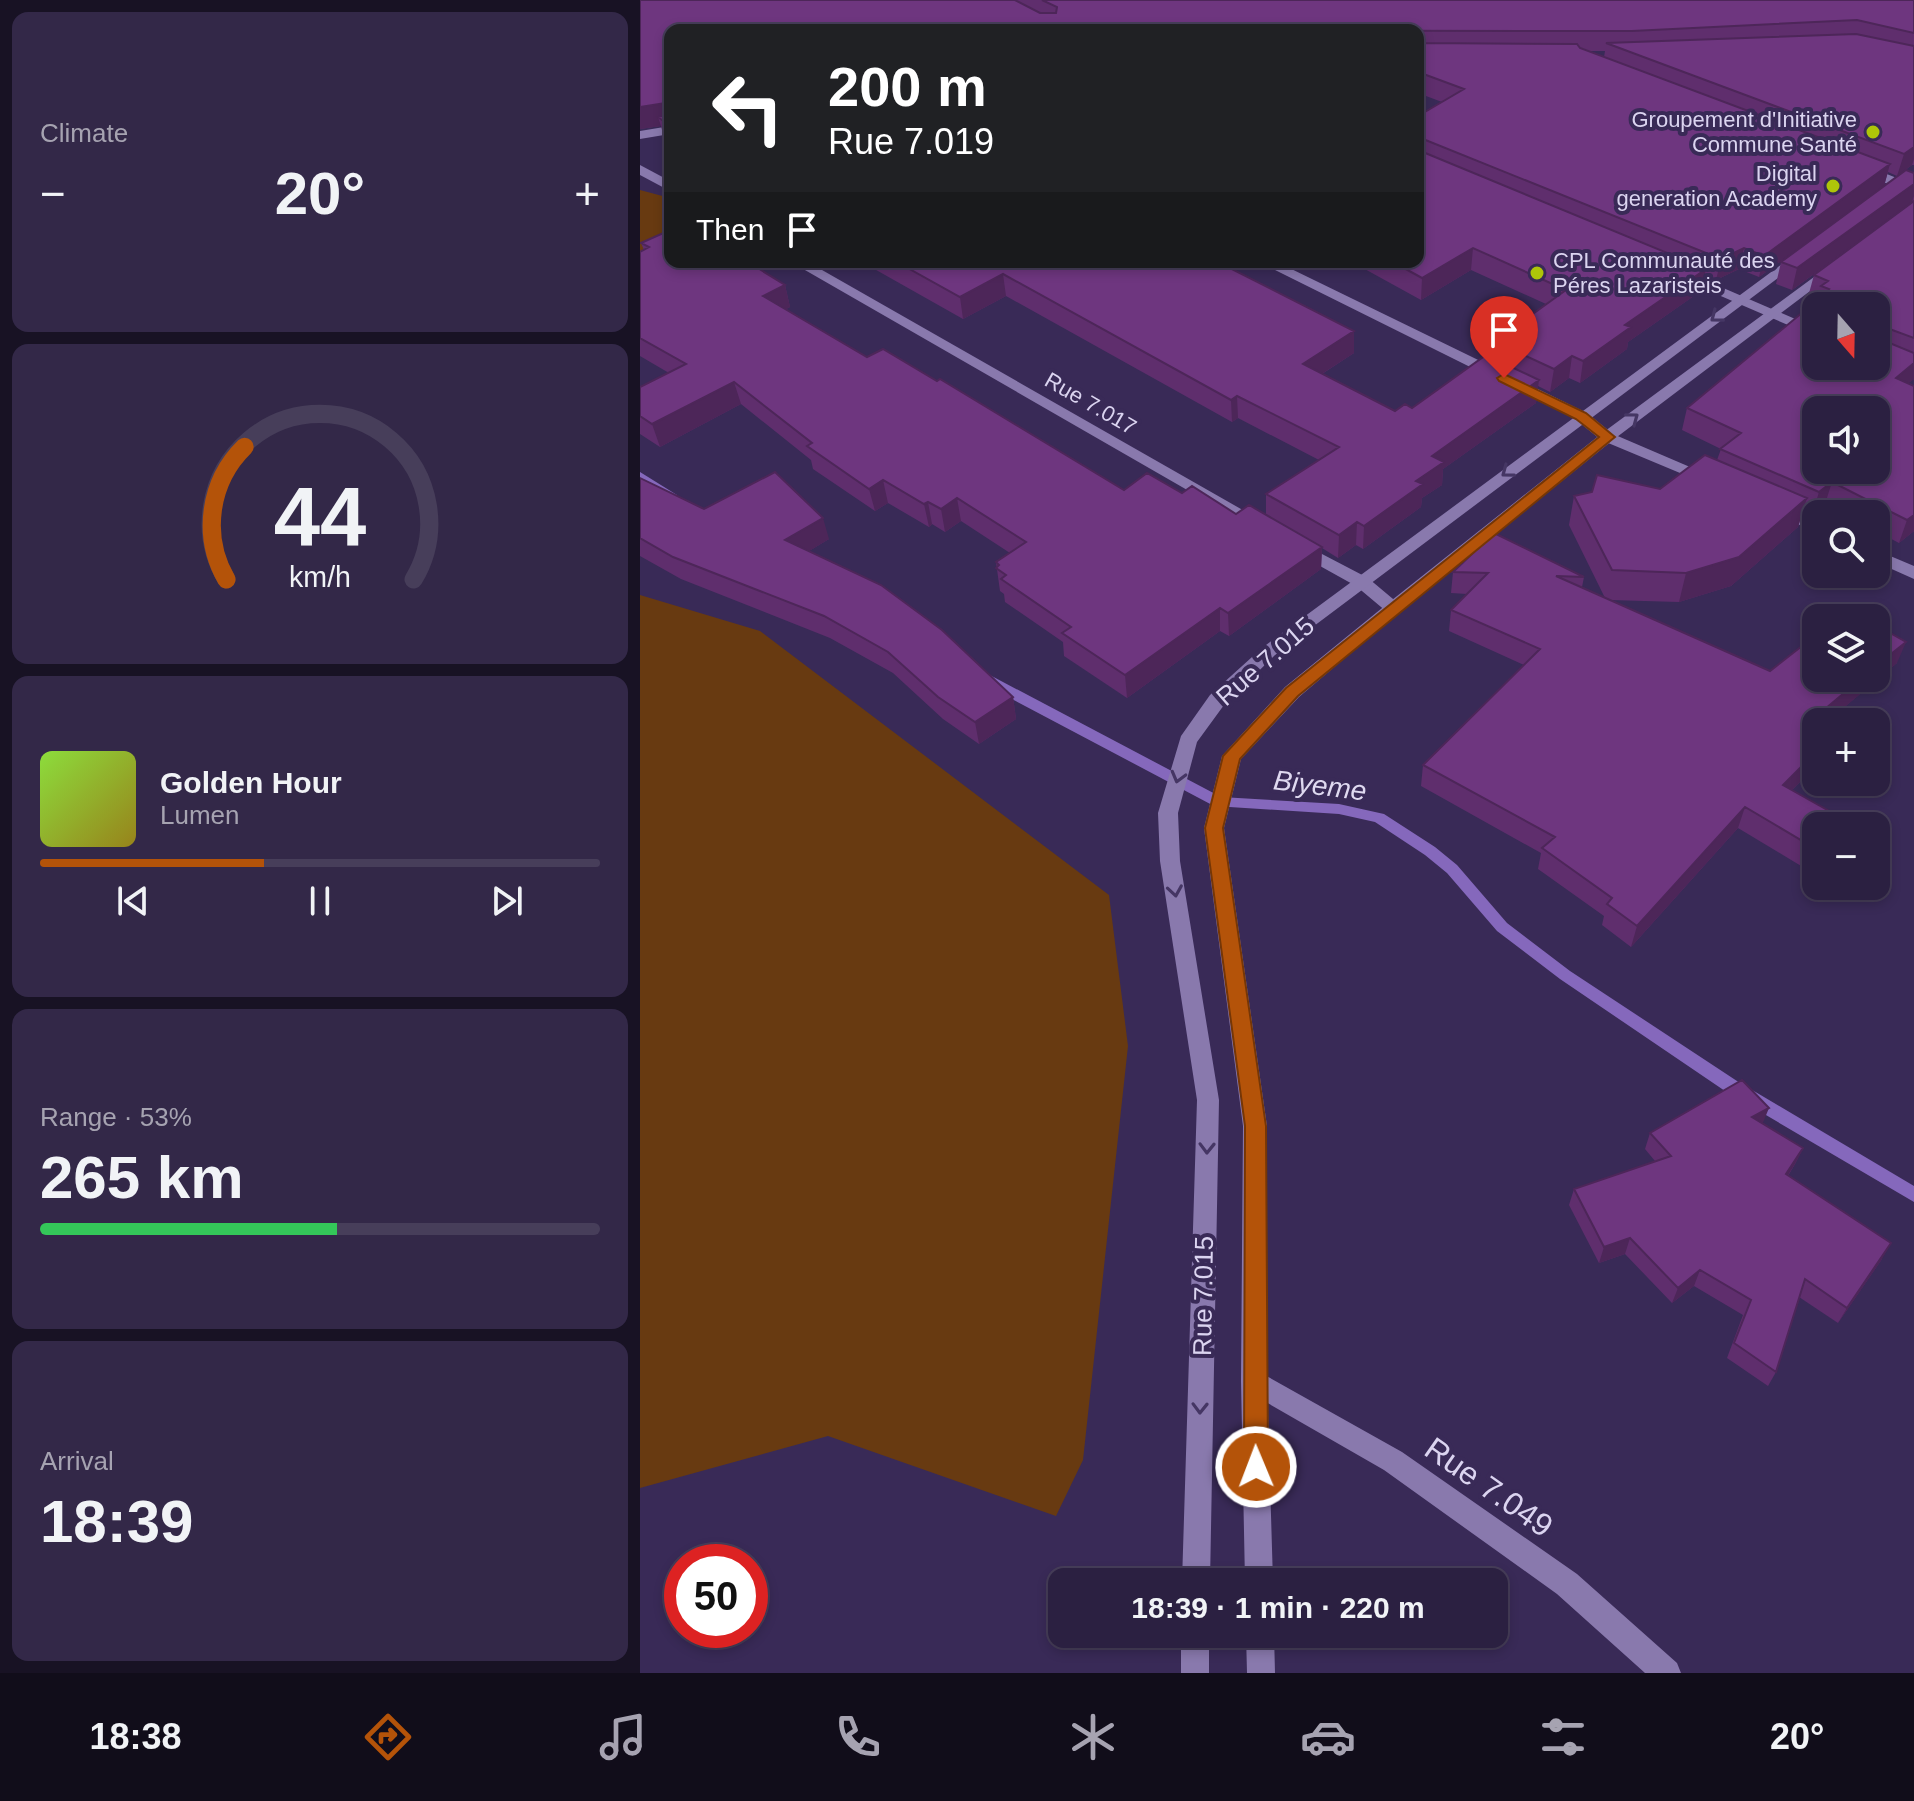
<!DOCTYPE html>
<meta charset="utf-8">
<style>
:root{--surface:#2b2041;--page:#332848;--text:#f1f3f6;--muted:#a6a3b1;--line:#473e5a;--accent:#b45309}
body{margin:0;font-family:Arial,sans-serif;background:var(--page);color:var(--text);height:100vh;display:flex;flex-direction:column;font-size:30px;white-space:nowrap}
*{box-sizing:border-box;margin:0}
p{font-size:26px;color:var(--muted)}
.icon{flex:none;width:44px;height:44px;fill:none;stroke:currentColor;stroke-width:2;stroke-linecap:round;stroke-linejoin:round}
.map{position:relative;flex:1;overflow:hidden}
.side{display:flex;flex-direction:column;gap:12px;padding:12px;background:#181224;width:640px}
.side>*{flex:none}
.banner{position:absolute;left:24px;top:24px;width:760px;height:244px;border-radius:16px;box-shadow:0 4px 12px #0003,0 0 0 2px var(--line);background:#202124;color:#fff;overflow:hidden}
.needle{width:52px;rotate:160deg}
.controls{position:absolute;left:1162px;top:292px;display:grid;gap:16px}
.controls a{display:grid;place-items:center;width:88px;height:88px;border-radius:16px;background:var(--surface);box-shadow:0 4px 12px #0003,0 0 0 2px var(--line);font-size:40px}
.speed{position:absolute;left:24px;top:1544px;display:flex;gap:16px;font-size:40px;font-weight:700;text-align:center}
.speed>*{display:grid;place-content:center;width:104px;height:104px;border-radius:50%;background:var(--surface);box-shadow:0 4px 12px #0003,0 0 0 2px var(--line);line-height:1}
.speed .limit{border:12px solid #d22;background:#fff;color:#111}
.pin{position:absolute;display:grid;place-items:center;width:68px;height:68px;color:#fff;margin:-82px -34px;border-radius:50% 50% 50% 0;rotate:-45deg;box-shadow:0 0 8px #0007}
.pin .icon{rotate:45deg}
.me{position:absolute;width:88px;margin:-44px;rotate:359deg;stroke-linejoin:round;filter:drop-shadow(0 0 6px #0008)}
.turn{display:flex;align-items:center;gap:28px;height:168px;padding:0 32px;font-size:36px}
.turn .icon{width:104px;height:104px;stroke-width:2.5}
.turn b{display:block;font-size:56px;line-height:68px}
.then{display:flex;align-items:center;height:76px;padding:0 32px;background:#0003;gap:16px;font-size:30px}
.big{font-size:60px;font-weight:700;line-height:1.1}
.side .card{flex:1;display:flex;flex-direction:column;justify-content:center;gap:12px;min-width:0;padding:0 28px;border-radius:16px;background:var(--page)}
.side .dial{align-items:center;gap:0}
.dial svg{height:208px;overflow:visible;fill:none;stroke:var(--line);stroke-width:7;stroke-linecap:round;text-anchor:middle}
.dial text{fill:var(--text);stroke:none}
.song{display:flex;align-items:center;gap:24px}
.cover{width:96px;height:96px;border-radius:12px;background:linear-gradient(135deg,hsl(90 70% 55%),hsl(50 70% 35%))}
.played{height:8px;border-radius:4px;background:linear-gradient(90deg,var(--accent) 40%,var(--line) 40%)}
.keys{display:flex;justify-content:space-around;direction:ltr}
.heat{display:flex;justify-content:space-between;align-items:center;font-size:44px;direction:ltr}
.charge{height:12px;border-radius:6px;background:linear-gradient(90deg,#34c759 53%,var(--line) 0)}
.trip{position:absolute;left:408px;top:1568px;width:460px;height:80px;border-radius:16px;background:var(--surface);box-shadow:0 4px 12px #0003,0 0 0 2px var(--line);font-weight:700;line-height:80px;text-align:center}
.tabs{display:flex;height:128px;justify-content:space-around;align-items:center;background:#110d1a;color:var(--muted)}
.tabs .icon{width:56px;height:56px}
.tabs .selected{color:var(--accent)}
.tabs b{font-size:36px;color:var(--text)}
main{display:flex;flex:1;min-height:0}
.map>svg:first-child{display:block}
.green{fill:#683a11}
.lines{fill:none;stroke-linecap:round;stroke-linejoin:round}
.stream{fill:#8568bc;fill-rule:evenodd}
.minor{fill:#8979ad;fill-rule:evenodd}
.secondary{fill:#8979ad;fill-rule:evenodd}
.wall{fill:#5f2e6d;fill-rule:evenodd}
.shaded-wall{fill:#4d2659}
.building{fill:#6e367f;stroke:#4d2659;stroke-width:2;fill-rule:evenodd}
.oneway{stroke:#453664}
.route{fill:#b45309;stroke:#753606;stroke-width:2}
.poi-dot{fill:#aec509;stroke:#392a57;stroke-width:3}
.labels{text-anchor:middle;stroke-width:8;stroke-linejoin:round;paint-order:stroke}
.far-poi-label{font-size:22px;fill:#dbd4f0;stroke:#392a57;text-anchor:end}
.far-street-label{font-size:22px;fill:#dbd4f0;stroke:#392a57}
.street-label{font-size:26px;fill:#dbd4f0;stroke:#392a57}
.water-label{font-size:28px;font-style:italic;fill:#dfd9f0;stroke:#392a57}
.near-street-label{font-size:32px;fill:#dbd4f0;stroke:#392a57}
</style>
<main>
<section class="side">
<div class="card"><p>Climate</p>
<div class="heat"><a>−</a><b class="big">20°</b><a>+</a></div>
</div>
<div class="card dial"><svg viewBox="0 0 100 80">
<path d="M14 69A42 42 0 1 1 86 69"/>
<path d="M14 69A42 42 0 0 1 21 18" stroke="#b45309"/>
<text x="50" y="56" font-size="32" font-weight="700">44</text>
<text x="50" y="72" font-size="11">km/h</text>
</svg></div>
<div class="card">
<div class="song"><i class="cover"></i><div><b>Golden Hour</b><p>Lumen</p></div></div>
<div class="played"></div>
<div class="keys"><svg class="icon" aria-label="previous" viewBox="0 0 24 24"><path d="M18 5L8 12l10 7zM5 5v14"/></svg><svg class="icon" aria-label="pause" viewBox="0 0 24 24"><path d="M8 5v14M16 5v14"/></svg><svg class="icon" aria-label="next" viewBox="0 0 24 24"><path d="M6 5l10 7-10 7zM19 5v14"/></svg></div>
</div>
<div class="card"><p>Range · 53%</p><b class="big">265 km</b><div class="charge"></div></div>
<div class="card"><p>Arrival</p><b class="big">18:39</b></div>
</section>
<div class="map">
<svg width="1274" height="1673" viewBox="0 0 1274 1673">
<rect width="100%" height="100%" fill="#392a57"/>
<path class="green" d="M 0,190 L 30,198 L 30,247 L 0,257 Z
M 0,595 L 120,631 L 469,895 L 488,1046 L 443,1460 L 416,1516 L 188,1436 L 0,1488 Z"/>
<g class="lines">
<path class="stream" d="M 0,472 L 37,495 L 37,501 L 29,501 L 0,480 Z
M 346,673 L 581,797 L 699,804 L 744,814 L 795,847 L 817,865 L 867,923 L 930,971 L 1097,1081 L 1274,1186 L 1274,1202 L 1085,1091 L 920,979 L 857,931 L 807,873 L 785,855 L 735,822 L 699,814 L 574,806 L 370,698 L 341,680 L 340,677 L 341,674 Z"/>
<path class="minor" d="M 30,126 L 30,134 L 0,139 L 0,131 Z
M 0,165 L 30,181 L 30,191 L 0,175 Z
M 1217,166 L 1227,166 L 1274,185 L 1274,194 L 1217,172 Z
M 151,262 L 168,262 L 629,525 L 621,530 L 615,529 Z
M 619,262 L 637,262 L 947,413 L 973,434 L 1078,479 L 1076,483 L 1064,483 L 961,440 L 935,419 Z
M 1037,268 L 1176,328 L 1176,337 L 1032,275 L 1032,269 Z
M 1136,503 L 1176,520 L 1176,532 L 1130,512 L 1128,508 L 1130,504 Z
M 659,542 L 728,578 L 759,604 L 762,608 L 759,612 L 747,612 L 716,586 L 653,551 L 651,547 L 653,543 Z
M 1236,550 L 1274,566 L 1274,579 L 1236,562 Z
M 614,1369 L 762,1452 L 937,1574 L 1037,1663 L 1041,1673 L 1005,1673 L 917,1594 L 744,1470 L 605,1390 L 601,1381 L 605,1372 Z"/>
<path class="secondary" d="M 1161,250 L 1166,251 L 1166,257 L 634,656 L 584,705 L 557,742 L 538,813 L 540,861 L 579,1100 L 570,1582 L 542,1582 L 557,1100 L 520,861 L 518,813 L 541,736 L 570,695 L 622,648 Z
M 1193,263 L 1198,264 L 1198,270 L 973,440 L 759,612 L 659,697 L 601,759 L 584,828 L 627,1126 L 627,1381 L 633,1582 L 605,1582 L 601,1381 L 603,1126 L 564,828 L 582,756 L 645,687 L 747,604 L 961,434 Z
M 541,1634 L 569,1634 L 569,1673 L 541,1673 Z
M 606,1634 L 634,1634 L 635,1673 L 607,1673 Z"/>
</g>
<path class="wall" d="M 0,0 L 1274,0 L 1274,165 L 1272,165 L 1257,176 L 1248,172 L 1244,186 L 1119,277 L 1099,269 L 1076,280 L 1064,276 L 1061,291 L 988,342 L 987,349 L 940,383 L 929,378 L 910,392 L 898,386 L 896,403 L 803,469 L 802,485 L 782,498 L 781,507 L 723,549 L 716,545 L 698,558 L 682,548 L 681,569 L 589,636 L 580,631 L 487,698 L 424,656 L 423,642 L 365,602 L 364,594 L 360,591 L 356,562 L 370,553 L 321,521 L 305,532 L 292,524 L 289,527 L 248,503 L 235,511 L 173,469 L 171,460 L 101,404 L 20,447 L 0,434 L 0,387 L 29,373 L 0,356 L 0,252 L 4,250 L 1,243 L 145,285 L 150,307 L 146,309 L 227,357 L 484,490 L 542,493 L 596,514 L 626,515 L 626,494 L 679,460 L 598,418 L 592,422 L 366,296 L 323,319 L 222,262 L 577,262 L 714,353 L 682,374 L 755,411 L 772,408 L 859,361 L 860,344 L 871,336 L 872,329 L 906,304 L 831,270 L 781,300 L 712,262 L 778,262 L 778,116 L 802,102 L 778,93 L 778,30 L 30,30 L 30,142 L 24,138 L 21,126 L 0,129 ZM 946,51 L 965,51 L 964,57 Z
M 1274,173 L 1274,379 L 1268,383 L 1274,386 L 1274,531 L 1259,543 L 1236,531 L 1236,514 L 1203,514 L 1185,504 L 1172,515 L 1163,511 L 1158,527 L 1091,586 L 1039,602 L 970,600 L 1130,671 L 1257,663 L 1196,714 L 1176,722 L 1176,766 L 1152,790 L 1176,826 L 1176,875 L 1098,828 L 991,947 L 962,925 L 964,916 L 898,869 L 901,853 L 781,786 L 783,765 L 884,665 L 809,631 L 811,610 L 827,594 L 811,593 L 813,572 L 944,577 L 942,587 L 965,598 L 929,525 L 934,496 L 1020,489 L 1077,460 L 1081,449 L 1042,430 L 1047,408 L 1172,314 L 1176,300 L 1168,297 L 1174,275 L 1273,202 L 1152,290 L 1136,284 L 1141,262 ZM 1176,306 L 1236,306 L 1176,366 Z
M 0,478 L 64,509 L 189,539 L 169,551 L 373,697 L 376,719 L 339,744 L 303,719 L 253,673 L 190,638 L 41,579 L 0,556 Z
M 1122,1123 L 1163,1148 L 1155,1164 L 1148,1176 L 1242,1259 L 1198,1323 L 1159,1297 L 1136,1372 L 1128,1386 L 1087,1358 L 1103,1315 L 1054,1286 L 1032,1303 L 985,1254 L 959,1263 L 929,1205 L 934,1189 L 1015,1161 L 1005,1149 L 1010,1133 Z"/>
<path class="shaded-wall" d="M 26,103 L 28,124 L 18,117 L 21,126 L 0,129 L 0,107 Z
M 1274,147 L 1274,159 L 1272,165 L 1257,176 L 1264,154 Z
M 1250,164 L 1244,186 L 1119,277 L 1124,256 Z
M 1274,184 L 1274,196 L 1272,202 L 1152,290 L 1157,268 Z
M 833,248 L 831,270 L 781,300 L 782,278 Z
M 1104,248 L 1099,269 L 1076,280 L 1081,259 Z
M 1066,269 L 1061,291 L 988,342 L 987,349 L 940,383 L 943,361 L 985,325 Z
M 363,274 L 366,296 L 323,319 L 320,297 Z
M 145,285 L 150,307 L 129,318 L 123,296 Z
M 714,331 L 714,353 L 663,386 L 663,364 Z
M 932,356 L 929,378 L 910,392 L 914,369 Z
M 1274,363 L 1274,379 L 1248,400 L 1256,378 Z
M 899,380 L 896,403 L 803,469 L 802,485 L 782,498 L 781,507 L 723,549 L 724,526 L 776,481 L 792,456 Z
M 94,382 L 101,404 L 20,447 L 12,424 Z
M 597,396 L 598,418 L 592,422 L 591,400 Z
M 243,480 L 248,503 L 235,511 L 229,489 Z
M 1192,482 L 1185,504 L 1172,515 L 1179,492 Z
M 317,498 L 321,521 L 305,532 L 301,509 Z
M 1167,498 L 1158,527 L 1091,586 L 1039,602 L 1046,573 Z
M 288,502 L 292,524 L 289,527 L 284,504 Z
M 1274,515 L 1274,531 L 1259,543 L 1267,520 Z
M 183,518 L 189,539 L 151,562 L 145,540 Z
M 717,522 L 716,545 L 698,558 L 699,535 Z
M 682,547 L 681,569 L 589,636 L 588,613 Z
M 580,608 L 580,631 L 487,698 L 485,675 Z
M 1266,642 L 1257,663 L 1187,722 L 1185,709 L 1222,678 L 1236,678 L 1236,666 Z
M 373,697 L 376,719 L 339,744 L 335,722 Z
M 1176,752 L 1176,766 L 1136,806 L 1143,785 Z
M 1105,807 L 1098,828 L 991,947 L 997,926 Z
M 1129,1108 L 1122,1125 L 1112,1117 Z
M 1163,1148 L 1155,1164 L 1138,1191 L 1146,1174 Z
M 990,1238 L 985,1254 L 959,1263 L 964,1247 Z
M 1251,1243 L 1242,1259 L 1198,1323 L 1207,1308 Z
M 1060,1270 L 1054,1286 L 1032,1303 L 1038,1288 Z"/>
<path class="building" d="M 0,0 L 375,0 L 400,13 L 416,13 L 417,7 L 402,0 L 1274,0 L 1274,33 L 1217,20 L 992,31 L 30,30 L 30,126 L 18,117 L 26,115 L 26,103 L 0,107 Z
M 1216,34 L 1274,46 L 1274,147 L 1264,154 L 966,43 Z
M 778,42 L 779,43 L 937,44 L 940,48 L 1250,164 L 1124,256 L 1104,248 L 1081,259 L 778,137 L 778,116 L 824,89 L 778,72 Z
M 778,147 L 778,150 L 1066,269 L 985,325 L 991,327 L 943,361 L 932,356 L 914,369 L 860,344 L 878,331 L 872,329 L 926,290 L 833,248 L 782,278 L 753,262 L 778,262 Z
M 1266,170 L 1274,173 L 1274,184 L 1157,268 L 1141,262 Z
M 1274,201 L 1274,338 L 1244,327 L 1240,330 L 1240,339 L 1274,353 L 1274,363 L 1256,378 L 1274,386 L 1274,515 L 1267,520 L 1192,482 L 1179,492 L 1080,449 L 1101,433 L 1047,408 L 1163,312 L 1176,315 L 1176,366 L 1236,366 L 1236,306 L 1184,306 L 1185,304 L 1176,301 L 1189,289 L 1181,286 L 1188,281 L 1174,275 ZM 1176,410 L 1236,410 L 1236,470 L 1176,470 Z
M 30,230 L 30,262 L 108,262 L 145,285 L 123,296 L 227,357 L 243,349 L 297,381 L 300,379 L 484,490 L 507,473 L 542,493 L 552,486 L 596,514 L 609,505 L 682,547 L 588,613 L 580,608 L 485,675 L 422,633 L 431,627 L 361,579 L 366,575 L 356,568 L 359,565 L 356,562 L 386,542 L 317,498 L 301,509 L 288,502 L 284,504 L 243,480 L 229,489 L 167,446 L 172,443 L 94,382 L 12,424 L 0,416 L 0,387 L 46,364 L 0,338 L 0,252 L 9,247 L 1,243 Z
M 257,262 L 578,262 L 714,331 L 663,364 L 755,411 L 765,404 L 772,408 L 846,355 L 899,380 L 792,456 L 804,462 L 776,481 L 783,484 L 724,526 L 717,522 L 699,535 L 626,494 L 699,447 L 597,396 L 591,400 L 363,274 L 320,297 Z
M 1065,455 L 1167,498 L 1099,557 L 1046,573 L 972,570 L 934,496 L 952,492 L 957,475 L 1020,489 Z
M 135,472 L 183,518 L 145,540 L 241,585 L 302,630 L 373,697 L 335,722 L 298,697 L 248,652 L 184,616 L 33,557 L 0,538 L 0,478 L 64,509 Z
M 854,533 L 944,577 L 916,576 L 1130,671 L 1176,635 L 1176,678 L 1222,678 L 1185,709 L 1208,719 L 1206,722 L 1176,722 L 1176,752 L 1143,785 L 1214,825 L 1213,826 L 1176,826 L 1176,849 L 1105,807 L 997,926 L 967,904 L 972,898 L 902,848 L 915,837 L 783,765 L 900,649 L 811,610 L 848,573 L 813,572 Z
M 1209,609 L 1224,618 L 1198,618 Z
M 1236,625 L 1266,642 L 1236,666 Z
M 1102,1080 L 1129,1108 L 1112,1117 L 1163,1148 L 1146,1174 L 1251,1243 L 1207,1308 L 1165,1279 L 1136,1372 L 1094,1343 L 1111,1300 L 1060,1270 L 1038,1288 L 990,1238 L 964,1247 L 934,1189 L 1031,1156 L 1010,1133 Z"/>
<defs><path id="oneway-chevron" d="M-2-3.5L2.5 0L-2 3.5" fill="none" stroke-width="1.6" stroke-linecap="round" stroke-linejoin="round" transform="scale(2)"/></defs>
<g class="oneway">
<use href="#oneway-chevron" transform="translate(1076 317) rotate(143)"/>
<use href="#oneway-chevron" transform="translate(993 418) rotate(-37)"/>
<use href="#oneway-chevron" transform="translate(867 472) rotate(143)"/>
<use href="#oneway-chevron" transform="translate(538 777) rotate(105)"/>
<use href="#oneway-chevron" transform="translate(535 891) rotate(81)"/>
<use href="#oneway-chevron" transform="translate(567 1148) rotate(91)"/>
<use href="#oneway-chevron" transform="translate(560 1408) rotate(91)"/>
</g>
<path class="route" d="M 864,374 L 946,413 L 975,437 L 658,696 L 600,759 L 583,828 L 626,1126 L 628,1467 L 625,1476 L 616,1480 L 608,1476 L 604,1467 L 605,1126 L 565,828 L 583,756 L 646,688 L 959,437 L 936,419 L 859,381 L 857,378 Z"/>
<g class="poi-dot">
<circle cx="1233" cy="132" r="8"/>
<circle cx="1193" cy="186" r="8"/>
<circle cx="897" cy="273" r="8"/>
</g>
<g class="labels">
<g class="far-poi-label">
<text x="1217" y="127">Groupement d'Initiative<tspan x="1217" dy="25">Commune Santé</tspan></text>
<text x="1177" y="181">Digital<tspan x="1177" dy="25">generation Academy</tspan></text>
<text x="913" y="268" text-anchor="start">CPL Communauté des<tspan x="913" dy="25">Péres Lazaristeis</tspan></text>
</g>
<g class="far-street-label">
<text transform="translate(451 403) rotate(30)" y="8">Rue 7.017</text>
</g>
<g class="street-label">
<text transform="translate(625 661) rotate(-41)" y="9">Rue 7.015</text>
<text transform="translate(563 1296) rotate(-89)" y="9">Rue 7.015</text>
</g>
<g class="water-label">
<text transform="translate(680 785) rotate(7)" y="10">Biyeme</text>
</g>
<g class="near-street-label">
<text transform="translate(849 1487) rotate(35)" y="11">Rue 7.049</text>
</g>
</g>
</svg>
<div class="controls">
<a><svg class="needle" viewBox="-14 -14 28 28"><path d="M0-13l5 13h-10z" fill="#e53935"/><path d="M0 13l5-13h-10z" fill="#a6a3b1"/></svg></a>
<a><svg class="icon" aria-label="sound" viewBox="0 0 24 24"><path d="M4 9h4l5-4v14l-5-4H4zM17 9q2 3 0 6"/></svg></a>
<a><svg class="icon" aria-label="search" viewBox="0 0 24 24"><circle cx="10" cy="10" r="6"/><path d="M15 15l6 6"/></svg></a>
<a><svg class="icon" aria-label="layers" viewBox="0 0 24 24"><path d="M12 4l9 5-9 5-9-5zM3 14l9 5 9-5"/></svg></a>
<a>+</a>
<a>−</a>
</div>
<div class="speed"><div class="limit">50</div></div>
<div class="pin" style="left:864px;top:378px;background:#d93025"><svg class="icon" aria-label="arrive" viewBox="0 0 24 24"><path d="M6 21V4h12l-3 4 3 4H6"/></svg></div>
<svg class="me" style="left:616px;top:1467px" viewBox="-20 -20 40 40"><circle r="17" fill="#b45309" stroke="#fff" stroke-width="3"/><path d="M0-11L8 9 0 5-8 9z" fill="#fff"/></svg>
<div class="trip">18:39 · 1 min · 220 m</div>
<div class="banner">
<div class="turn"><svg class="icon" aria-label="left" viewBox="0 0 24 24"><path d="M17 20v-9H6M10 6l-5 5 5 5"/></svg><div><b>200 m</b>Rue 7.019</div></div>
<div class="then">Then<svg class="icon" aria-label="arrive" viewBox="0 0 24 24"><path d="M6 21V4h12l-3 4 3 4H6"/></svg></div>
</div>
</div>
</main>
<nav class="tabs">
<b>18:38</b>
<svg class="icon selected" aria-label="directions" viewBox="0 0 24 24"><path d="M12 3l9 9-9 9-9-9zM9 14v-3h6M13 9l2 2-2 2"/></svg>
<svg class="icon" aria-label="music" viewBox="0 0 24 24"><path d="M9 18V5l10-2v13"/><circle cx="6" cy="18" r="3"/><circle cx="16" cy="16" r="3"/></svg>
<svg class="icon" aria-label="phone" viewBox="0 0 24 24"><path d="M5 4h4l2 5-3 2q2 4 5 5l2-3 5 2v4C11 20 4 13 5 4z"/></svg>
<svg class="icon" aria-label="climate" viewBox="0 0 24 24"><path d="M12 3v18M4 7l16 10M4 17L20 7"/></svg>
<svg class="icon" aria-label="car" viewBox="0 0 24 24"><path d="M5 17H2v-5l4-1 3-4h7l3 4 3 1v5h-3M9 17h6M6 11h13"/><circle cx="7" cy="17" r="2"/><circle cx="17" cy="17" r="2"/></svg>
<svg class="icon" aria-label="filters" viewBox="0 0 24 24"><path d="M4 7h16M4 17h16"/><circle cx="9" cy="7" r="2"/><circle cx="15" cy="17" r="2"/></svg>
<b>20°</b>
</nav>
